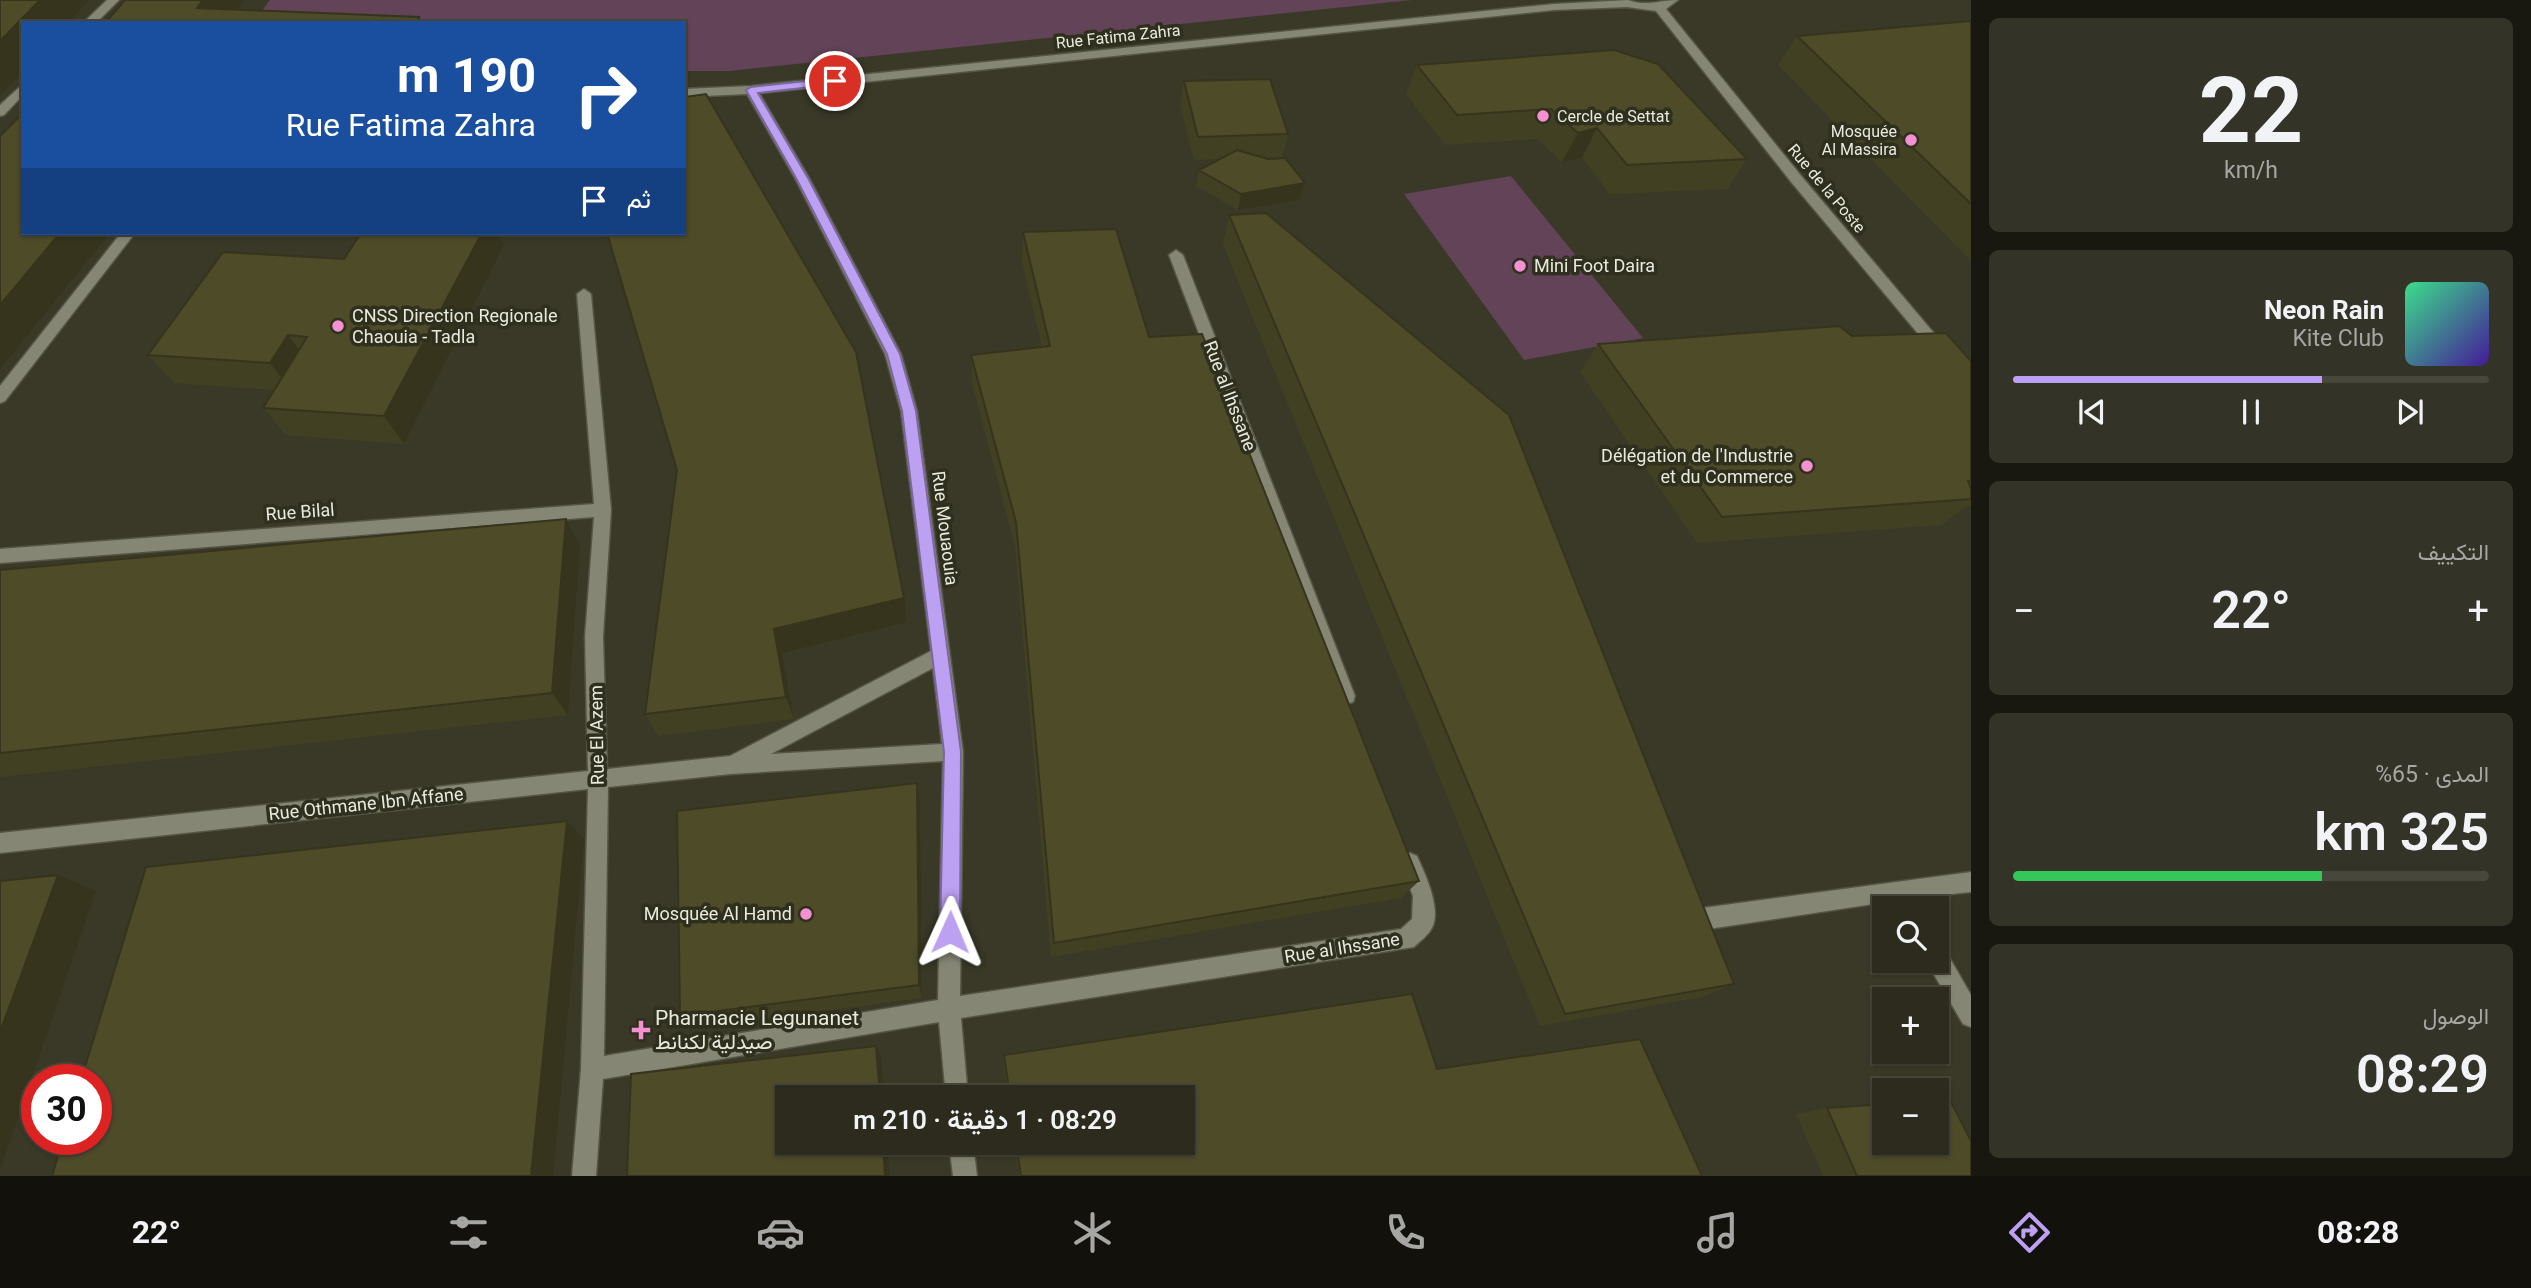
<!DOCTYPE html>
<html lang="ar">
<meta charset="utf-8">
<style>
:root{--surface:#2c2b1e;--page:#343327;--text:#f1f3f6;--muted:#a6a7a4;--line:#48473c;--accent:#bca0f2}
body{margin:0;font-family:Roboto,Vazirmatn,sans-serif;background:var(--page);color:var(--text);direction:rtl;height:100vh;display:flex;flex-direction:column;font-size:26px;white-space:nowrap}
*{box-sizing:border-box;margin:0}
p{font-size:23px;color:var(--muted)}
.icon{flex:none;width:38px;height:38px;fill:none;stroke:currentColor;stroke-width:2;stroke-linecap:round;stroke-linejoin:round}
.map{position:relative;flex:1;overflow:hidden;direction:ltr}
.details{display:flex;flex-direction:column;gap:18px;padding:18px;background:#181810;width:560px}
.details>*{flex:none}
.guide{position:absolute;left:21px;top:21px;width:665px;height:214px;border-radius:0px;box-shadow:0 2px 5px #0004,0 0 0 2px var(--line);direction:rtl;background:#1a4fa0;color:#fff;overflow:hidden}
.tools{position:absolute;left:1872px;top:896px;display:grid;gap:14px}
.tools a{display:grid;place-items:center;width:77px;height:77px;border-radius:0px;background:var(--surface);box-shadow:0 2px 5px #0004,0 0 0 2px var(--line);font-size:35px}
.speed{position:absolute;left:21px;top:1064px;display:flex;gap:14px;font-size:35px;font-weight:700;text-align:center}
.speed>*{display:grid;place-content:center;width:91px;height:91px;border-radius:50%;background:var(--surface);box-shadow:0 2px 5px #0004,0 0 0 2px var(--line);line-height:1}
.speed .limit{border:10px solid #d22;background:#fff;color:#111}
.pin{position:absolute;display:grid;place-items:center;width:60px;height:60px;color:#fff;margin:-30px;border:4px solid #fff;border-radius:50%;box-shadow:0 2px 7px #0007}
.me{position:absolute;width:77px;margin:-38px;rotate:1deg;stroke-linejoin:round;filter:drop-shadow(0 0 5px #0008)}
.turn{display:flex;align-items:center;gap:24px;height:147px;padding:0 35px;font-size:32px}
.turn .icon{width:91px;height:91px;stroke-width:2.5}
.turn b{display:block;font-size:49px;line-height:60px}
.then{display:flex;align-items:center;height:66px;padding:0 35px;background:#0003;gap:14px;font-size:26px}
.big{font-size:52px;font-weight:600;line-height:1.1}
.details .tile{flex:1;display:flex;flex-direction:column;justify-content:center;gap:10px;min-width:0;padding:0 24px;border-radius:10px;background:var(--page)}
.details .dial{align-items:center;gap:0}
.dial b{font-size:91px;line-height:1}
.song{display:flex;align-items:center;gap:21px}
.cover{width:84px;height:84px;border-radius:10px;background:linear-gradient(135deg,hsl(150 70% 55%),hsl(260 70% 35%))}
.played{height:7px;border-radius:4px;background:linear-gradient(90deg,var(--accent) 65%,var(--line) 65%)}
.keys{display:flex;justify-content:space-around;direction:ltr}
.heat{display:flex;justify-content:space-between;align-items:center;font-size:38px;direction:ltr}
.charge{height:10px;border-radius:5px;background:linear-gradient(90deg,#34c759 65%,var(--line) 0)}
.trip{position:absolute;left:775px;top:1085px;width:420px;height:70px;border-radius:0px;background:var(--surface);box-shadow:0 2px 5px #0004,0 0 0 2px var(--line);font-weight:600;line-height:70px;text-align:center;direction:rtl}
.tabs{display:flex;height:112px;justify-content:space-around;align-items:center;background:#12110c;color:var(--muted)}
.tabs .icon{width:49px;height:49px}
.tabs .active{color:var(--accent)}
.tabs b{font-size:32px;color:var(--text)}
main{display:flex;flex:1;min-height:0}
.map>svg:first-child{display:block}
.green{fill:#624357}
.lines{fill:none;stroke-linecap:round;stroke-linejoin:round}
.minor-casing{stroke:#565545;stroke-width:3}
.minor{fill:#868675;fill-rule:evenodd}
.wall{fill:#424022}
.shaded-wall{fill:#36341c}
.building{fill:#4d4b28;stroke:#36341c;stroke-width:2}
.route{fill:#bca0f2;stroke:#7a689d;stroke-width:2}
.poi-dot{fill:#f491d3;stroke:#2f2f1e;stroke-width:2.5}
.labels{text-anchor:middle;stroke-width:7;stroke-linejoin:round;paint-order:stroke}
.far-street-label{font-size:16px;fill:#e9e9de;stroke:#2f2f1e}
.far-poi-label{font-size:16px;fill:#e9e9de;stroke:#2f2f1e;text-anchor:start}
.poi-label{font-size:18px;fill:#e9e9de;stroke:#2f2f1e;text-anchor:start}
.street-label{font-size:18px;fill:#e9e9de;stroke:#2f2f1e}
.near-poi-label{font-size:21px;fill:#e9e9de;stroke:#2f2f1e;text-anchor:start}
</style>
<main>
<section class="details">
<div class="tile dial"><b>22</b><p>km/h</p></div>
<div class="tile">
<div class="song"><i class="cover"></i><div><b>Neon Rain</b><p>Kite Club</p></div></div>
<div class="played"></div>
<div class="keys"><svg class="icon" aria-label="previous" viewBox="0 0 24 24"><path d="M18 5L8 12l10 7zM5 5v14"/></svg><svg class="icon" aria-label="pause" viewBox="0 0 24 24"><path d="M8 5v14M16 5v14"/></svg><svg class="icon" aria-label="next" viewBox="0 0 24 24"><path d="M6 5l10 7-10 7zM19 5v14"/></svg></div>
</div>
<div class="tile"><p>التكييف</p>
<div class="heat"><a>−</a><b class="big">22°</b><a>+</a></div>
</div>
<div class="tile"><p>المدى · 65%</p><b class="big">325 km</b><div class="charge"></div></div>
<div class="tile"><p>الوصول</p><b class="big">08:29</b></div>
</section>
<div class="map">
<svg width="1971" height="1176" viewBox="0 0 1971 1176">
<rect width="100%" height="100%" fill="#3a3928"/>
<path class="green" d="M 270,0 L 1412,0 L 729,71 L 684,71 L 684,23 L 302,23 L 256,19 Z
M 1511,176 L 1643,338 L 1524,360 L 1404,194 Z"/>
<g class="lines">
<defs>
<path id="minor" d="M 107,0 L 119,0 L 96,23 L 83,23 Z
M 1628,0 C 1647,7 1659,0 1678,0 L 1666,9 L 1802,177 L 1971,377 L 1971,393 L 1966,391 L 1792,183 L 1656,11 L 1627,7 L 1554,10 L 759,93 L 809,178 L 901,354 L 917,411 L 963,752 L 960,996 L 1401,929 L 1412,919 L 1413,896 L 1400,863 L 1403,856 L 1410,853 L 1417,856 C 1425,874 1444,913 1430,931 C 1426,937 1419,942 1414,947 L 961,1018 L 968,1097 L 946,1097 L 939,1022 L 603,1079 L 596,1176 L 572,1176 L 581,1069 L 588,789 L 0,853 L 0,833 L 588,771 L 585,637 L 594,517 L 0,563 L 0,549 L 594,504 L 577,294 L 584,289 L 591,294 L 611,510 L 603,637 L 607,769 L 730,756 L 931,651 L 901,411 L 885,354 L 795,178 L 747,94 L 684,97 L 684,89 L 751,86 L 1554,4 ZM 933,668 L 942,744 L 771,754 ZM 943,761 L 938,1000 L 604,1056 L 608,787 L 731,774 Z
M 23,84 L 23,95 L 4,115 L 0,116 L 0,105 Z
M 121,233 L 135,233 L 5,401 L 0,403 L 0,386 Z
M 1176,250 L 1183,255 L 1355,696 L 1353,702 L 1346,704 L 1339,702 L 1337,696 L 1169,255 Z
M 1971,872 L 1971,892 L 1914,898 L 1918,908 L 1897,908 L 1893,901 L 1702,930 L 1695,926 L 1691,919 L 1695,912 L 1702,908 Z
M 1937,947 L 1945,950 L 1971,995 L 1971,1027 L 1963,1024 L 1929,966 L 1927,961 L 1937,961 Z
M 949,1143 L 973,1143 L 977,1176 L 953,1176 Z"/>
</defs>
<use href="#minor" class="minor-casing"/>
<use href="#minor" class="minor"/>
</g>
<path class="wall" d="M 1971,21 L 1971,261 L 1778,65 L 1797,36 Z
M 1417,65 L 1747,159 L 1727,189 L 1610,194 L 1582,158 L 1562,162 L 1537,139 L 1445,145 L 1406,94 Z
M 1184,81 L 1288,134 L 1282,158 L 1264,158 L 1305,183 L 1300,200 L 1238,210 L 1196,186 L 1199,170 L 1220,159 L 1194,160 L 1180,105 Z
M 1229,215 L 1734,984 L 1702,997 L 1540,1026 L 1223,244 Z
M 1023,232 L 1149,337 L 1419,881 L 1401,898 L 1051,957 L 1015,547 L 972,383 L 971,355 L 1042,347 L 1022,262 Z
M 504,245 L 404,444 L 286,435 L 263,408 L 274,390 L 174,383 L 148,355 L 344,259 Z
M 1852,336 L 1971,361 L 1971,506 L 1966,506 L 1942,525 L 1697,543 L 1580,372 L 1598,344 Z
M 677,470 L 904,598 L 907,622 L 782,653 L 794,719 L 658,736 L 645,714 Z
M 580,545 L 568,715 L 0,777 L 0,570 Z
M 920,802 L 922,998 L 694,1028 L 680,1016 Z
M 1004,1055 L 1437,1069 L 1702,1176 L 1019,1176 L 1014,1143 L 1183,1143 L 1183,1097 L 1008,1097 L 1003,1065 Z
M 1827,1108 L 1971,1176 L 1823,1176 L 1796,1114 Z"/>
<path class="shaded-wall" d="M 40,0 L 89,0 L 68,23 L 23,23 L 23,71 L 0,96 L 0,41 Z
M 203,0 L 244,0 L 226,23 L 197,8 Z
M 419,17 L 422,23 L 415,23 Z
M 1597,128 L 1582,158 L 1562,162 L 1578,133 Z
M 1305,183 L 1300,200 L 1238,210 L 1241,194 Z
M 60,233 L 110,233 L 0,369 L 0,305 Z
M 482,233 L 498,233 L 504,245 L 404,444 L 384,416 Z
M 288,335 L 309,363 L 292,391 L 270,363 Z
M 566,519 L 580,545 L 568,715 L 552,693 Z
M 904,598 L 907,622 L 782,653 L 794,719 L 786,697 L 774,629 Z
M 917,783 L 920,802 L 922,998 L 919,985 Z
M 567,821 L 584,839 L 553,1176 L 531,1176 Z
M 58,875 L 96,891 L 0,1170 L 0,1032 Z
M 876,1046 L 881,1056 L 884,1097 L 880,1097 Z
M 883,1143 L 887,1143 L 890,1176 L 885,1176 Z"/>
<path class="building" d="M 0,0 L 40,0 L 0,41 Z
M 125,0 L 203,0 L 197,8 L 419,17 L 415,23 L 105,23 Z
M 1971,21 L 1971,204 L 1797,36 Z
M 1614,50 L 1658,64 L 1747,159 L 1627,165 L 1597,128 L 1578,133 L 1551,109 L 1457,115 L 1417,65 Z
M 1270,79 L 1288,134 L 1198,137 L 1184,81 Z
M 706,94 L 856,352 L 904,598 L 774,629 L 786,697 L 645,714 L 677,470 L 607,233 L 684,233 L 684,97 Z
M 23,113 L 23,233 L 60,233 L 0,305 L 0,136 Z
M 1237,150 L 1268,159 L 1285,158 L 1305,183 L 1241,194 L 1199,170 Z
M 1266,213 L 1509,415 L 1734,984 L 1565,1014 L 1229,215 Z
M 1116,229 L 1149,337 L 1202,334 L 1419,881 L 1054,943 L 1016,522 L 971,355 L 1050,346 L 1023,232 Z
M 361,233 L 482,233 L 384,416 L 263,408 L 307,337 L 288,335 L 270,363 L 148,355 L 223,252 L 344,259 Z
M 1839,326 L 1852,336 L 1946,333 L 1971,361 L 1971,481 L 1968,481 L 1971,489 L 1971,499 L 1722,517 L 1598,344 Z
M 566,519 L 552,693 L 0,753 L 0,570 Z
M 917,783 L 919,985 L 680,1016 L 677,811 Z
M 567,821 L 531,1176 L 52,1176 L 63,1139 L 96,1139 L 96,1080 L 81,1080 L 146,867 Z
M 58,875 L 0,1032 L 0,881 Z
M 1412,994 L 1437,1069 L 1640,1039 L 1702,1176 L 1021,1176 L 1016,1143 L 1183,1143 L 1183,1097 L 1010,1097 L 1004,1055 Z
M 876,1046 L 880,1097 L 788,1097 L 788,1143 L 883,1143 L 885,1176 L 627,1176 L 631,1074 Z
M 1950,1100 L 1971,1141 L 1971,1176 L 1857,1176 L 1827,1108 L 1885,1104 L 1885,1143 L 1937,1143 L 1937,1101 Z"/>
<path class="route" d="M 835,78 L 838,79 L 838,84 L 758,93 L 808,178 L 900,354 L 916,411 L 961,752 L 960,932 L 957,939 L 950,942 L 943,939 L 940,932 L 944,752 L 902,411 L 887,354 L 796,178 L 746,90 L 751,87 Z"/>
<g class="poi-dot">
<circle cx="1543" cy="116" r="7"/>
<circle cx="1911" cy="140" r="7"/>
<circle cx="1520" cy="266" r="7"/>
<circle cx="338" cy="326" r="7"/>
<circle cx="1807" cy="466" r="7"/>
<circle cx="806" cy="914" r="7"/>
<path d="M637.5 1019.5h7v7h7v7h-7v7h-7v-7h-7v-7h7z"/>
</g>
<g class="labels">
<g class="far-street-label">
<text transform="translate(1118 36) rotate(-6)" y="6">Rue Fatima Zahra</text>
<text transform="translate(1827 188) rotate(50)" y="6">Rue de la Poste</text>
</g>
<g class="far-poi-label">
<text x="1557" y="122">Cercle de Settat</text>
<text x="1897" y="137" text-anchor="end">Mosquée<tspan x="1897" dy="18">Al Massira</tspan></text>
</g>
<g class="poi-label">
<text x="1534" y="272">Mini Foot Daira</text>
<text x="352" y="322">CNSS Direction Regionale<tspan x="352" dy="21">Chaouia - Tadla</tspan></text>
<text x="1793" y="462" text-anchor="end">Délégation de l'Industrie<tspan x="1793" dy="21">et du Commerce</tspan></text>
<text x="792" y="920" text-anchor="end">Mosquée Al Hamd</text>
</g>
<g class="street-label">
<text transform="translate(1230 396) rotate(69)" y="6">Rue al Ihssane</text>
<text transform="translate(300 512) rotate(-4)" y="6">Rue Bilal</text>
<text transform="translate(945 528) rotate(83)" y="6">Rue Mouaouia</text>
<text transform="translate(597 735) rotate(-91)" y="6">Rue El Azem</text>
<text transform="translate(366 804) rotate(-6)" y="6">Rue Othmane Ibn Affane</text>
<text transform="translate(1342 948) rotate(-9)" y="6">Rue al Ihssane</text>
</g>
<g class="near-poi-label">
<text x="655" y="1025">Pharmacie Legunanet<tspan x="655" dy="24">صيدلية لكنانط</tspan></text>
</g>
</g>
</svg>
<div class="tools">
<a><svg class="icon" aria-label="search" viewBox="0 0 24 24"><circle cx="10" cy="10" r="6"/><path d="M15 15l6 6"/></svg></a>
<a>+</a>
<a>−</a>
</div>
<div class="speed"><div class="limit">30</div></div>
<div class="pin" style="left:835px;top:81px;background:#d93025"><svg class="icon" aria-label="arrive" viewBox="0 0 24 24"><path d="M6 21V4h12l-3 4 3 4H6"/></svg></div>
<svg class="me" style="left:950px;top:932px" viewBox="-20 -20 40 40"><path d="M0-17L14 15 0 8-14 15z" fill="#bca0f2" stroke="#fff" stroke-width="4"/></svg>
<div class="trip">08:29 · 1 دقيقة · 210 m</div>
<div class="guide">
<div class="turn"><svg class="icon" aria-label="right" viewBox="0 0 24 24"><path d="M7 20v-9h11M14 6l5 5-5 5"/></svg><div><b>190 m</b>Rue Fatima Zahra</div></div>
<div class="then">ثم<svg class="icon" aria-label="arrive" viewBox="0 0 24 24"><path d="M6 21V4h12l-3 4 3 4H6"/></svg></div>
</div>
</div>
</main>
<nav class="tabs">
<b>08:28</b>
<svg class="icon active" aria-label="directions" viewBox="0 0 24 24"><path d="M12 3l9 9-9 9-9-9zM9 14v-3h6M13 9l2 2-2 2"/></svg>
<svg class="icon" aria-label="music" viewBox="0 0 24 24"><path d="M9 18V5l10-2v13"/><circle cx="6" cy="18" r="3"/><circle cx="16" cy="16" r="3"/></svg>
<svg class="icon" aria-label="phone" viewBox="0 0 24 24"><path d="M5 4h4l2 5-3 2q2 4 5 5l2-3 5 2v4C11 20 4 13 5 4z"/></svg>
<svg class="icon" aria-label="climate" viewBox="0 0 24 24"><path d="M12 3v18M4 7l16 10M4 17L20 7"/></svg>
<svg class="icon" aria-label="car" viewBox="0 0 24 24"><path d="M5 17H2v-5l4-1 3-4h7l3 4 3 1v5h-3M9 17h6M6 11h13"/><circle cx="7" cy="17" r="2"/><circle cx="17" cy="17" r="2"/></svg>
<svg class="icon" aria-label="filters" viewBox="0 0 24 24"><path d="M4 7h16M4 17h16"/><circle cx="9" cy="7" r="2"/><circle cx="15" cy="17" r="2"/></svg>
<b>22°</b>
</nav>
